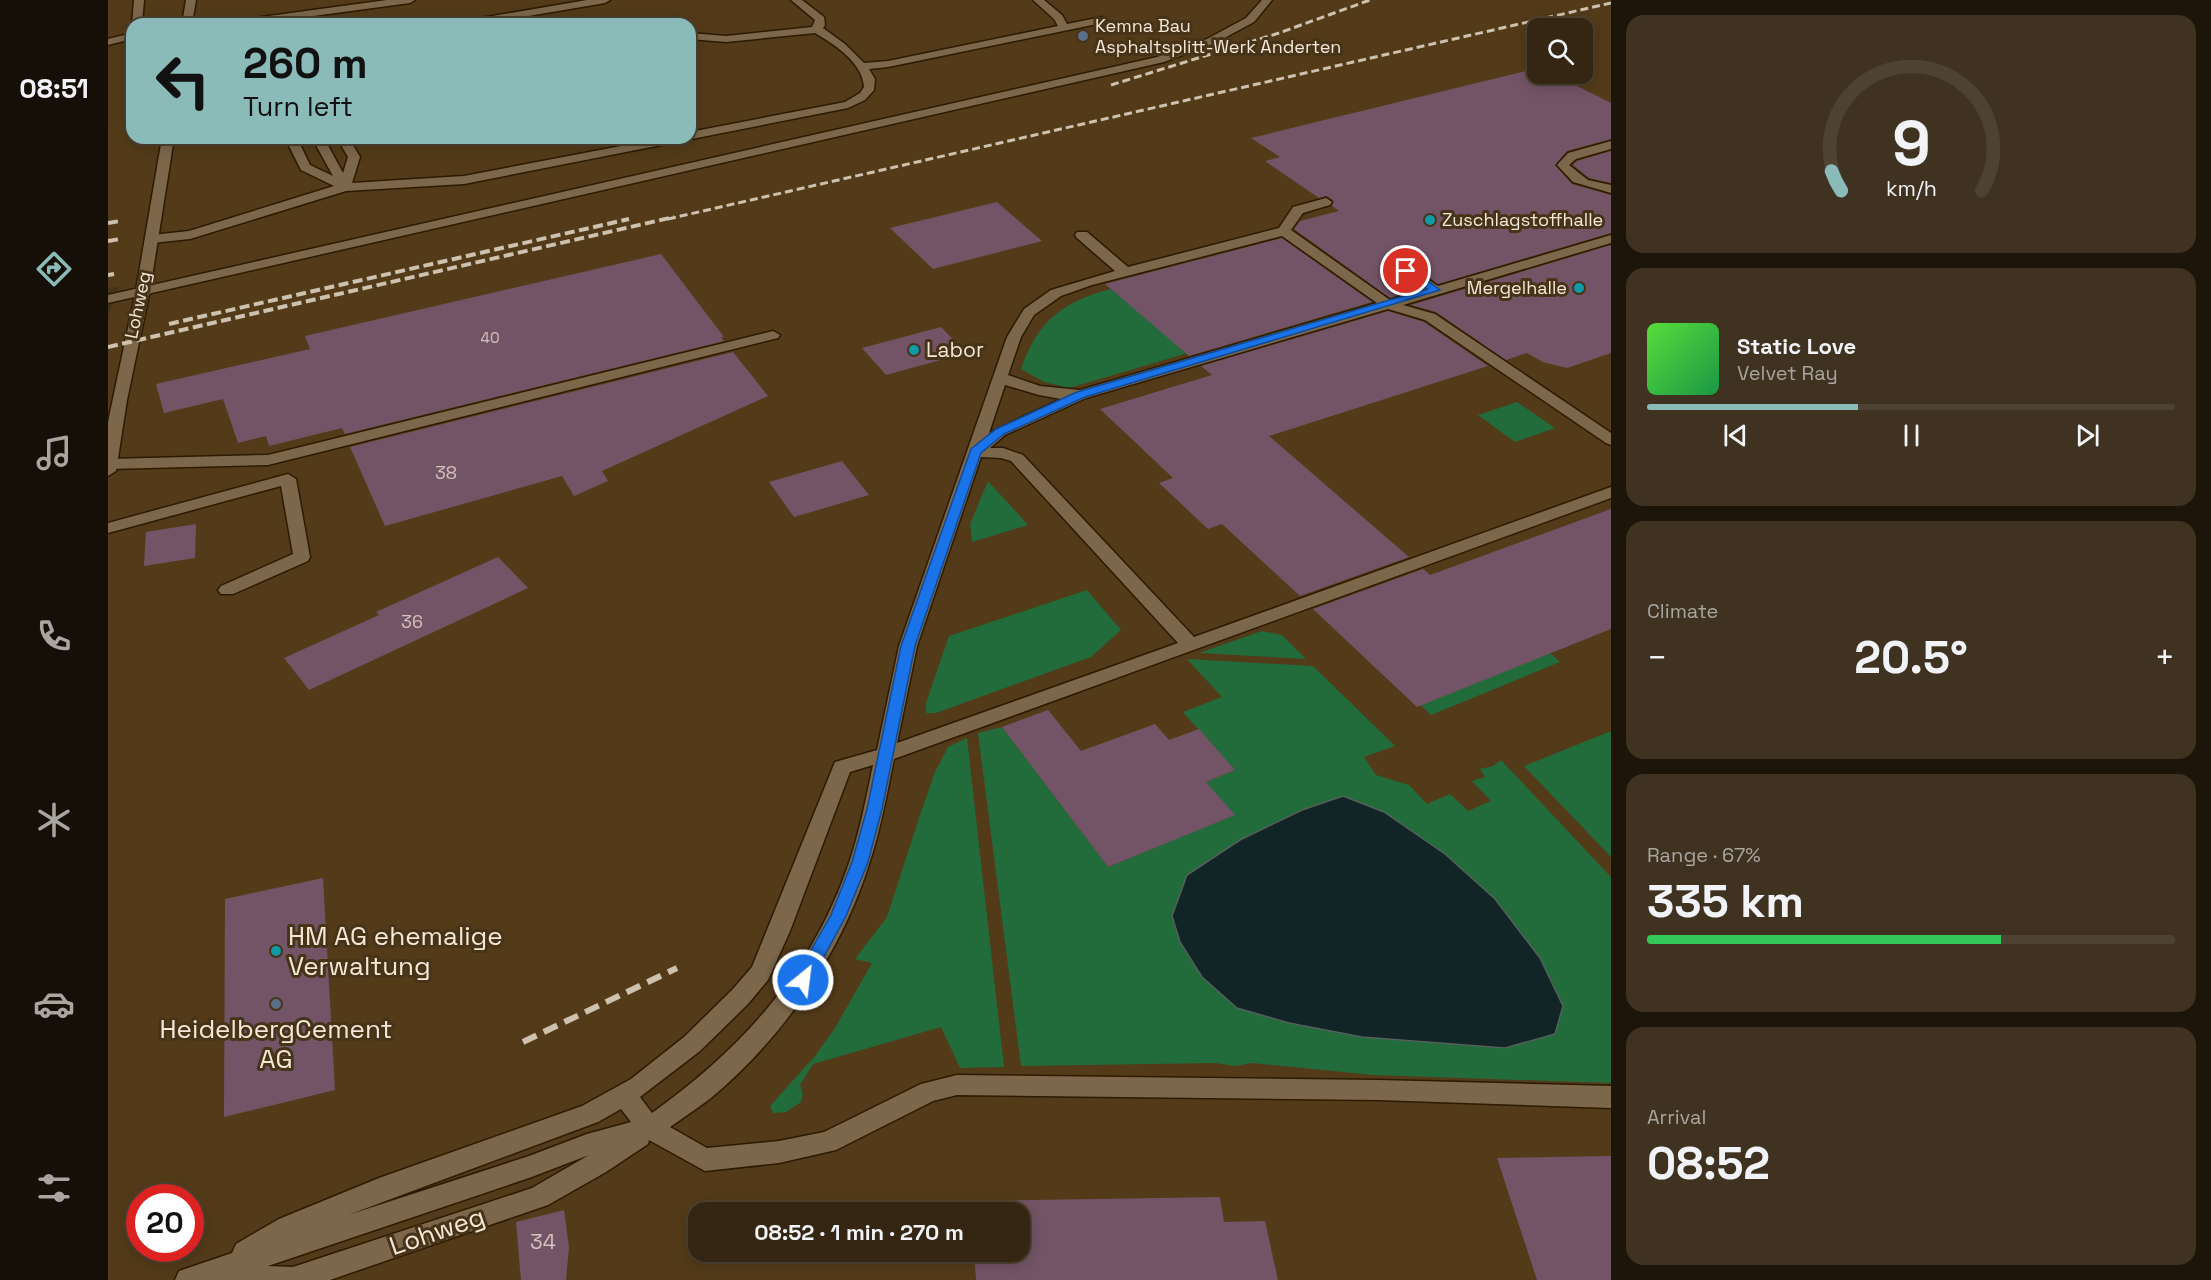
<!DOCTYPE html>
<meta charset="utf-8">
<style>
:root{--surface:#342612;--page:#3f3220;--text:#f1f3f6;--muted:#a9a59f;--line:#4e4332;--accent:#8bbbb9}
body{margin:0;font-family:"Space Grotesk",sans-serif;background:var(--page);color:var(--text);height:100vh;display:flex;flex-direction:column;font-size:22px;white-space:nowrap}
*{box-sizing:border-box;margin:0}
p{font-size:20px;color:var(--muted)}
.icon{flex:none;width:33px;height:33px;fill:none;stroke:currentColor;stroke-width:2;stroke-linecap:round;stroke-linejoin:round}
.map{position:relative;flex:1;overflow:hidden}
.details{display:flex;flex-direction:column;gap:15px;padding:15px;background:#1d150a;width:600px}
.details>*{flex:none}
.top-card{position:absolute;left:18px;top:18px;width:570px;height:126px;border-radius:18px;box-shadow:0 3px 15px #0003,0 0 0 2px var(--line);background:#8bbbb9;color:#111;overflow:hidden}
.tools{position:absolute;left:1419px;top:18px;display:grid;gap:12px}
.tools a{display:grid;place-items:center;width:66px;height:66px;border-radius:12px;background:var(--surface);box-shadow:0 3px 15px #0003,0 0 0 2px var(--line);font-size:30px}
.speed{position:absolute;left:18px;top:1184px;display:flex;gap:12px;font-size:30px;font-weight:700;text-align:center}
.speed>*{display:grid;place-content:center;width:78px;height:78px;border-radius:50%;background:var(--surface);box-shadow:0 3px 15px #0003,0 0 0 2px var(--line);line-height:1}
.speed .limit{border:9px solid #d22;background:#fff;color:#111}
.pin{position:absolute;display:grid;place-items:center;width:51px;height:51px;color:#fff;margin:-26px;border:3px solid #fff;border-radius:50%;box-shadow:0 2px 6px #0007}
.me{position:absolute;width:66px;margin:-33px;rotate:29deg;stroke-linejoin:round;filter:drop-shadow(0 0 4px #0008)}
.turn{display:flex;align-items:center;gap:21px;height:126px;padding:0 18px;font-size:27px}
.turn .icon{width:78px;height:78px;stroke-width:2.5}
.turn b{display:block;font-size:42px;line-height:51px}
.big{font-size:45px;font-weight:700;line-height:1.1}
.details .tile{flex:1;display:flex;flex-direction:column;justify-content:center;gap:9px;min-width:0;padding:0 21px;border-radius:18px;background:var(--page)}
.details .dial{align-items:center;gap:0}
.dial svg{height:156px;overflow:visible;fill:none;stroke:var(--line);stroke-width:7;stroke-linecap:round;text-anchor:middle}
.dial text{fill:var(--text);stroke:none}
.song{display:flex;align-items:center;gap:18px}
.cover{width:72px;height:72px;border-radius:9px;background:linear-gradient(135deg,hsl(110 70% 55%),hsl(140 70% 35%))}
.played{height:6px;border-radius:3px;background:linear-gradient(90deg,var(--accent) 40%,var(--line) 40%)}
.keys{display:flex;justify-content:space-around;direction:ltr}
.heat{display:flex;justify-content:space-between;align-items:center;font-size:33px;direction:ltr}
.charge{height:9px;border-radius:4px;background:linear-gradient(90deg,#34c759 67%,var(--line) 0)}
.trip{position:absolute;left:580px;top:1202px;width:342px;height:60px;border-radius:18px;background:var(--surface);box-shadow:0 3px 15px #0003,0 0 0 2px var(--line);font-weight:700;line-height:60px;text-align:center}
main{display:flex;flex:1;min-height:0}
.menu{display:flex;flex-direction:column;width:108px;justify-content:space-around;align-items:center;background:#150f07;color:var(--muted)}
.menu .icon{width:42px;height:42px}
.menu .current{color:var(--accent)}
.menu b{font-size:27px;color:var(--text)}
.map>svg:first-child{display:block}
.built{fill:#533b19;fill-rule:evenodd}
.green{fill:#226b3b;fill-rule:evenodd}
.water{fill:#112526;stroke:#55605b;stroke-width:1.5}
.building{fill:#735466}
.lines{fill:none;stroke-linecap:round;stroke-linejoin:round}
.service-casing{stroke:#2c1a01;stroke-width:3}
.minor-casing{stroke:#2c1a01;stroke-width:3}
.service{fill:#7c674b;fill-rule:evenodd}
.minor{fill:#7c674b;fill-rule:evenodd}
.rail-far2{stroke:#cec1ae;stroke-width:3;stroke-dasharray:8 4;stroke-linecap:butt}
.rail-far1{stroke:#cec1ae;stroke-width:4;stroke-dasharray:10 4.5;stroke-linecap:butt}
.rail{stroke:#cec1ae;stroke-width:6;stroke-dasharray:15 8;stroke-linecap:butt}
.route{fill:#1a73e8;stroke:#114b97;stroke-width:1.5}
.service-dot{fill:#5c6f8a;stroke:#463318;stroke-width:2}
.culture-dot{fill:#0f9aa8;stroke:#463318;stroke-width:2}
.labels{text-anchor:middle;stroke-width:6;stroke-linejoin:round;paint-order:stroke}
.far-number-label{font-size:15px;fill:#d4c3bc}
.far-poi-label{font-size:18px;fill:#f4e8d8;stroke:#463318;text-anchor:start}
.far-street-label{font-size:18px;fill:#f4e8d8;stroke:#463318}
.number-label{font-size:18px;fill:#d4c3bc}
.poi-label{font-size:21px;fill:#f4e8d8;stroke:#463318;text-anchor:start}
.near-number-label{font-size:21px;fill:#d4c3bc}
.near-poi-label{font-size:26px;fill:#f4e8d8;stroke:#463318;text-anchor:start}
.near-street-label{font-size:26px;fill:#f4e8d8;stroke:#463318}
</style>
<main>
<nav class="menu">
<b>08:51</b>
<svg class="icon current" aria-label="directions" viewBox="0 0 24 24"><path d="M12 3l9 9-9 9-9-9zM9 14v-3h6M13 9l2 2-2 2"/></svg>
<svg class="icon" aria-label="music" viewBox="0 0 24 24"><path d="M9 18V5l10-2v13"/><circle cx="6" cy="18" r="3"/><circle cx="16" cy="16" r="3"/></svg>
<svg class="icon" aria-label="phone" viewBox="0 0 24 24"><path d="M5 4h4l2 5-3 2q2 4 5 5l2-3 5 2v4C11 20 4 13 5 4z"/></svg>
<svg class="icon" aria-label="climate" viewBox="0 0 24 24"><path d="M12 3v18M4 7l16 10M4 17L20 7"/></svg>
<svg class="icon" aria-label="car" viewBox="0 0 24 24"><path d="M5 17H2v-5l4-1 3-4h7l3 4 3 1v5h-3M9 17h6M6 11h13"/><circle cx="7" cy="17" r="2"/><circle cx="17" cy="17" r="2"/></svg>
<svg class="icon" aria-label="filters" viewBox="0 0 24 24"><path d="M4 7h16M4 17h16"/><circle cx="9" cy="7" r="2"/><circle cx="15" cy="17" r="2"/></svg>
</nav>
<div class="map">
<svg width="1503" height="1280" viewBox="0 0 1503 1280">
<rect width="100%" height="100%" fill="#463318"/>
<path class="built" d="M 0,0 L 1503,0 L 1503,1280 L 0,1280 L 0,316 L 11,286 L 0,288 ZM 24,24 L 582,24 L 582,138 L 24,138 ZM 1430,28 L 1474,28 L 1474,74 L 1430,74 ZM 32,1197 L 82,1197 L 82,1248 L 32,1248 ZM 591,1212 L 912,1212 L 912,1251 L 591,1251 Z"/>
<path class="green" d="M 1003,289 L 1080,353 L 961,388 L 936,382 L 913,369 C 929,322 955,301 1003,289 Z
M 1409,402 L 1447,428 L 1407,442 L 1370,415 Z
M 880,481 L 920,525 L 864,542 L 862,524 Z
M 979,590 L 1013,630 L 983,657 L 828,713 L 818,713 L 818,703 L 841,636 Z
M 1154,631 L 1174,635 L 1198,659 L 1091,653 Z
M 1442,653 L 1452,662 L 1323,715 L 1313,705 Z
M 1079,659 L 1205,666 L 1287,746 L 1256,757 L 1268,775 L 1301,785 L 1319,804 L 1342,794 L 1360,811 L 1383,801 L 1364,781 L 1377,777 L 1372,769 L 1385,766 L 1393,760 L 1503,877 L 1503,1083 L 1265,1075 L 1144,1063 L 1127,1066 L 1107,1063 L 913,1066 L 870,733 L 894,727 L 1000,867 L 1126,815 L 1098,782 L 1127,770 L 1075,712 L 1114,697 ZM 1235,796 L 1276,812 L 1337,854 L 1387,899 L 1432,958 L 1397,1048 L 1254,1037 L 1181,1023 L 1132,840 L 1194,810 Z
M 1503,731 L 1503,857 L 1416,766 Z
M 859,738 L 896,1067 L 852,1068 L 833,1027 L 705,1064 L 692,1085 L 695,1093 L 693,1102 L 678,1112 L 665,1113 L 662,1106 L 707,1056 L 727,1028 L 764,963 L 747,959 L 779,917 L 811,818 L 827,772 L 840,747 Z"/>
<path class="water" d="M 1235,796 L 1276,812 L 1337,854 L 1387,899 L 1432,958 L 1455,1006 L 1447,1034 L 1397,1048 L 1254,1037 L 1181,1023 L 1129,1008 L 1094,977 L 1072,942 L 1064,916 L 1079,875 L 1132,840 L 1194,810 Z"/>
<path class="building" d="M 1430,68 L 1430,74 L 1445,74 L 1503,103 L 1503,139 L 1459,151 L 1447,165 L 1464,184 L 1503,195 L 1503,233 L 1330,284 L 1304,266 L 1293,266 L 1289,270 L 1291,275 L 1312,288 L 1282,298 L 1186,229 L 1192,221 L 1231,211 L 1224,206 L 1225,200 L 1219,196 L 1211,198 L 1157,161 L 1172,157 L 1143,138 Z
M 1503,151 L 1503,183 L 1481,178 L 1465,165 L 1469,161 Z
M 889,202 L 934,241 L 825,269 L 782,228 Z
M 1174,238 L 1264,302 L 1081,356 L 997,284 Z
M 1503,245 L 1503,353 L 1459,368 L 1435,362 L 1419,353 L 1398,360 L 1328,312 L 1303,305 Z
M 553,254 L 616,337 L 613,337 L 616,341 L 237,434 L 234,428 L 161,446 L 158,436 L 130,443 L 115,399 L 56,413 L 48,384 L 202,349 L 197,336 Z
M 1280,311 L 1316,322 L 1380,366 L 1161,436 L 1301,557 L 1192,596 L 1114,524 L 1100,529 L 1051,483 L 1065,478 L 992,409 L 1104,375 L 1093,366 Z
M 833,327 L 858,353 L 778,375 L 754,348 Z
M 625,352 L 660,396 L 494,471 L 500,481 L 466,496 L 454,476 L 277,526 L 242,447 Z
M 734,461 L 761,495 L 686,517 L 661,482 Z
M 1503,509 L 1503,629 L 1309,707 L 1205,609 L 1315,569 L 1322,575 Z
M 88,524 L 87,558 L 36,566 L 38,532 Z
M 390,557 L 420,588 L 201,690 L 176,658 L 271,615 L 268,612 Z
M 940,710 L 973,751 L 1047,724 L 1061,740 L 1091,729 L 1127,770 L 1098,782 L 1127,815 L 1000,867 L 894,727 Z
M 215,878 L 227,1090 L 116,1117 L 117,899 Z
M 1503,1156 L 1503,1280 L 1429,1280 L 1389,1158 Z
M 1112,1197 L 1116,1222 L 1157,1221 L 1170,1280 L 868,1280 L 866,1251 L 912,1251 L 912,1212 L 863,1212 L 862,1201 Z
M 456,1210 L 461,1247 L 458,1280 L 413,1280 L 408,1222 Z"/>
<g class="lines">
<defs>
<path id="service" d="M 26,0 L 36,0 L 34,24 L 24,24 Z
M 279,0 L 307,0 L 302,3 L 146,24 L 118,24 L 123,21 Z
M 479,0 L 502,0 L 497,3 L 374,24 L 350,24 L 355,21 Z
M 683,0 L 694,0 L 716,17 L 717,25 L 715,28 L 737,44 L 756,63 L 780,61 L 950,26 L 946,19 L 925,0 L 936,0 L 954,15 L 959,24 L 994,17 L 999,20 L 994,23 L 780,67 L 761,69 L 767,79 L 766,90 L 757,100 L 740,108 L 356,184 L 238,191 L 82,239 L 44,243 L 37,239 L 44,235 L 81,231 L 226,186 L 193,170 L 178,140 L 179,138 L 189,138 L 202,165 L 225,176 L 204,138 L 216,138 L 235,173 L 240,157 L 229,138 L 241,138 L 252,157 L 244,183 L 356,176 L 555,138 L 582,138 L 582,132 L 737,102 L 752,93 L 756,87 C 755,63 726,44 707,33 L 618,42 L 582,39 L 582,33 L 618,36 L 704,27 L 707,20 Z
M 1154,0 L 1164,0 L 1146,22 L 1107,43 L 1056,62 L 0,303 L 0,295 L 1049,57 L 1099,39 L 1138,18 Z
M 24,33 L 24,39 L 0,45 L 0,39 Z
M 1503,141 L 1503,149 L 1468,159 L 1461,165 L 1480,180 L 1503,185 L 1503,193 L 1465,182 L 1449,165 L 1460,153 Z
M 1218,198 L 1224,202 L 1222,205 L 1195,213 L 1183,230 L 1282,300 L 1317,289 L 1293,274 L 1291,271 L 1293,268 L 1303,268 L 1330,286 L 1503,235 L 1503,243 L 1295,305 L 1327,314 L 1503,433 L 1503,445 L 1498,443 L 1317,320 L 1280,309 L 978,398 L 897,435 L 882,448 L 895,448 L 915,455 L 1086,637 L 1503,487 L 1503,498 L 786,759 C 779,793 773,828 762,861 C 734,952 676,1037 603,1098 C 590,1108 576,1117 562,1127 L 599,1148 L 671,1141 L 716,1132 L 813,1084 L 849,1075 L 1270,1080 L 1503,1086 L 1503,1108 L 1270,1100 L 849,1095 L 825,1101 L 728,1150 L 671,1163 L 597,1171 L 541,1140 L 540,1144 L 498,1172 L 440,1205 L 222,1280 L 67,1280 L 71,1271 L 124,1253 L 128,1244 L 171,1219 L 271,1178 L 474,1106 L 523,1079 L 576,1037 L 624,990 L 644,967 L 727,762 L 769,750 L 791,646 L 899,337 L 916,309 L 943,290 L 1007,271 L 969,238 L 967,235 L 969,232 L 979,232 L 1020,267 L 1171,228 L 1185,207 ZM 1174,236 L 1269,303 L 972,390 L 932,386 L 900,375 L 913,337 L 926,315 L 953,296 L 984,285 ZM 897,385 L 931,395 L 953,399 L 881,433 ZM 873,457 L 893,458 L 903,461 L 1070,643 L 789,743 L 809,646 ZM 765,765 C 758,798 752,831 741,863 C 704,971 636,1047 544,1113 L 532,1097 L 592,1051 L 640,1004 L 660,980 L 682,931 L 742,772 ZM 513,1109 L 523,1122 L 479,1134 L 421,1156 L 240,1215 L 490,1122 ZM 481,1155 L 424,1188 L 185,1267 L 160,1266 L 421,1178 Z
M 665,331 L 672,335 L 670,338 L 160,465 L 0,469 L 1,459 L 160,455 Z
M 180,474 L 188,479 L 202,557 L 200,561 L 125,594 L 113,594 L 110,590 L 113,586 L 185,554 L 173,486 L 0,533 L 0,523 Z"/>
<path id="minor" d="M 78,0 L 88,0 L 84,24 L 74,24 Z
M 54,138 L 66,138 L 42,290 L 19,400 L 8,471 L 0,476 L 0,422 L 28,290 Z"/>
</defs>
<use href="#service" class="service-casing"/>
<use href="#minor" class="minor-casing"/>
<use href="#service" class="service"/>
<use href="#minor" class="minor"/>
<path class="rail-far2" d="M 1003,85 L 1171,33 L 1262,0
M 560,219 L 1503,3"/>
<path class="rail-far1" d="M 0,223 L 12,221
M 0,241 L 12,239
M 0,275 L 6,274
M 61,324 L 521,219
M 0,347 L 566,217"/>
<path class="rail" d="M 415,1042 L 569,968"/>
</g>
<path class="route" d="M 1294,268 L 1302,268 L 1332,290 L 977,397 L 896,434 L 873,453 L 807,646 L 774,809 L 760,862 L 738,916 L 701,984 L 695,987 L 689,984 L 686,980 L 723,915 L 744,862 L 759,809 L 793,646 L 863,449 L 888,429 L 969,392 L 1319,289 L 1294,273 Z"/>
<g class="service-dot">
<circle cx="975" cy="36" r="6"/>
<circle cx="168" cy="1004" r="6"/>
</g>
<g class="culture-dot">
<circle cx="1322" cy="220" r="6"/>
<circle cx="1471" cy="288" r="6"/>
<circle cx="806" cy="350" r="6"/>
<circle cx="168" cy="951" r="6"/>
</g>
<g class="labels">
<g class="far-number-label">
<text x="382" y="343">40</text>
</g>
<g class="far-poi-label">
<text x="987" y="32">Kemna Bau<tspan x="987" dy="21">Asphaltsplitt-Werk Anderten</tspan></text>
<text x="1334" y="226">Zuschlagstoffhalle</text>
<text x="1459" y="294" text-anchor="end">Mergelhalle</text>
</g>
<g class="far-street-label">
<text transform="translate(30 305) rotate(-78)" y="6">Lohweg</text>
</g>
<g class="number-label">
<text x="338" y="479">38</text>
<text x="304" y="628">36</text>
</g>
<g class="poi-label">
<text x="818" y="357">Labor</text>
</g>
<g class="near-number-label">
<text x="435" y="1249">34</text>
</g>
<g class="near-poi-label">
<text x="180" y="945">HM AG ehemalige<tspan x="180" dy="30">Verwaltung</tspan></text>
<text x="168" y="1038" text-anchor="middle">HeidelbergCement<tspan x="168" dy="30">AG</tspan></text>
</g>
<g class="near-street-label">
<text transform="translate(329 1231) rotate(-19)" y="9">Lohweg</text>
</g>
</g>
</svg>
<div class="tools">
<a><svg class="icon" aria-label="search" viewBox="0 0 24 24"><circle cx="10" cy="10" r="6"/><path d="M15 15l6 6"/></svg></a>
</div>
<div class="speed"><div class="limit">20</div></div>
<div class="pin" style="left:1298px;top:271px;background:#d93025"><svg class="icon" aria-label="arrive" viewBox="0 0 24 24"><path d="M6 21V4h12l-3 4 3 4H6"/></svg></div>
<svg class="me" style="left:695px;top:980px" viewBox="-20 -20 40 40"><circle r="17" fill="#1a73e8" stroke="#fff" stroke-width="3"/><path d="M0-11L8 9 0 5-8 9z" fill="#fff"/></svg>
<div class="trip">08:52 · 1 min · 270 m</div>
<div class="top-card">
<div class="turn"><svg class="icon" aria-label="left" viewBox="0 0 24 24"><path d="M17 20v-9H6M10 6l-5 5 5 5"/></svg><div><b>260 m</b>Turn left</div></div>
</div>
</div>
<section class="details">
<div class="tile dial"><svg viewBox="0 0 100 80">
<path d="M14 69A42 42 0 1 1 86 69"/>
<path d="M14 69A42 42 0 0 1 9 59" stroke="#8bbbb9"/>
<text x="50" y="56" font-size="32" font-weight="700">9</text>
<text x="50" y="72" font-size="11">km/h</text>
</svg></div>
<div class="tile">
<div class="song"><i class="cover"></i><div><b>Static Love</b><p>Velvet Ray</p></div></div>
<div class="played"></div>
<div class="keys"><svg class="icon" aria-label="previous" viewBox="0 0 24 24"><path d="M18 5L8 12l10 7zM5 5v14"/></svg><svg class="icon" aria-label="pause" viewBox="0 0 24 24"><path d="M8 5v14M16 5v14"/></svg><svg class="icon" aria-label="next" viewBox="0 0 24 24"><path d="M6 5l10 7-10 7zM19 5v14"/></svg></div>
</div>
<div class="tile"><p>Climate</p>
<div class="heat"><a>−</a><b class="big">20.5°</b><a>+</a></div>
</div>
<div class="tile"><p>Range · 67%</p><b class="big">335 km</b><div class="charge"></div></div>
<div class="tile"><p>Arrival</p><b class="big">08:52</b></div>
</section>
</main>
